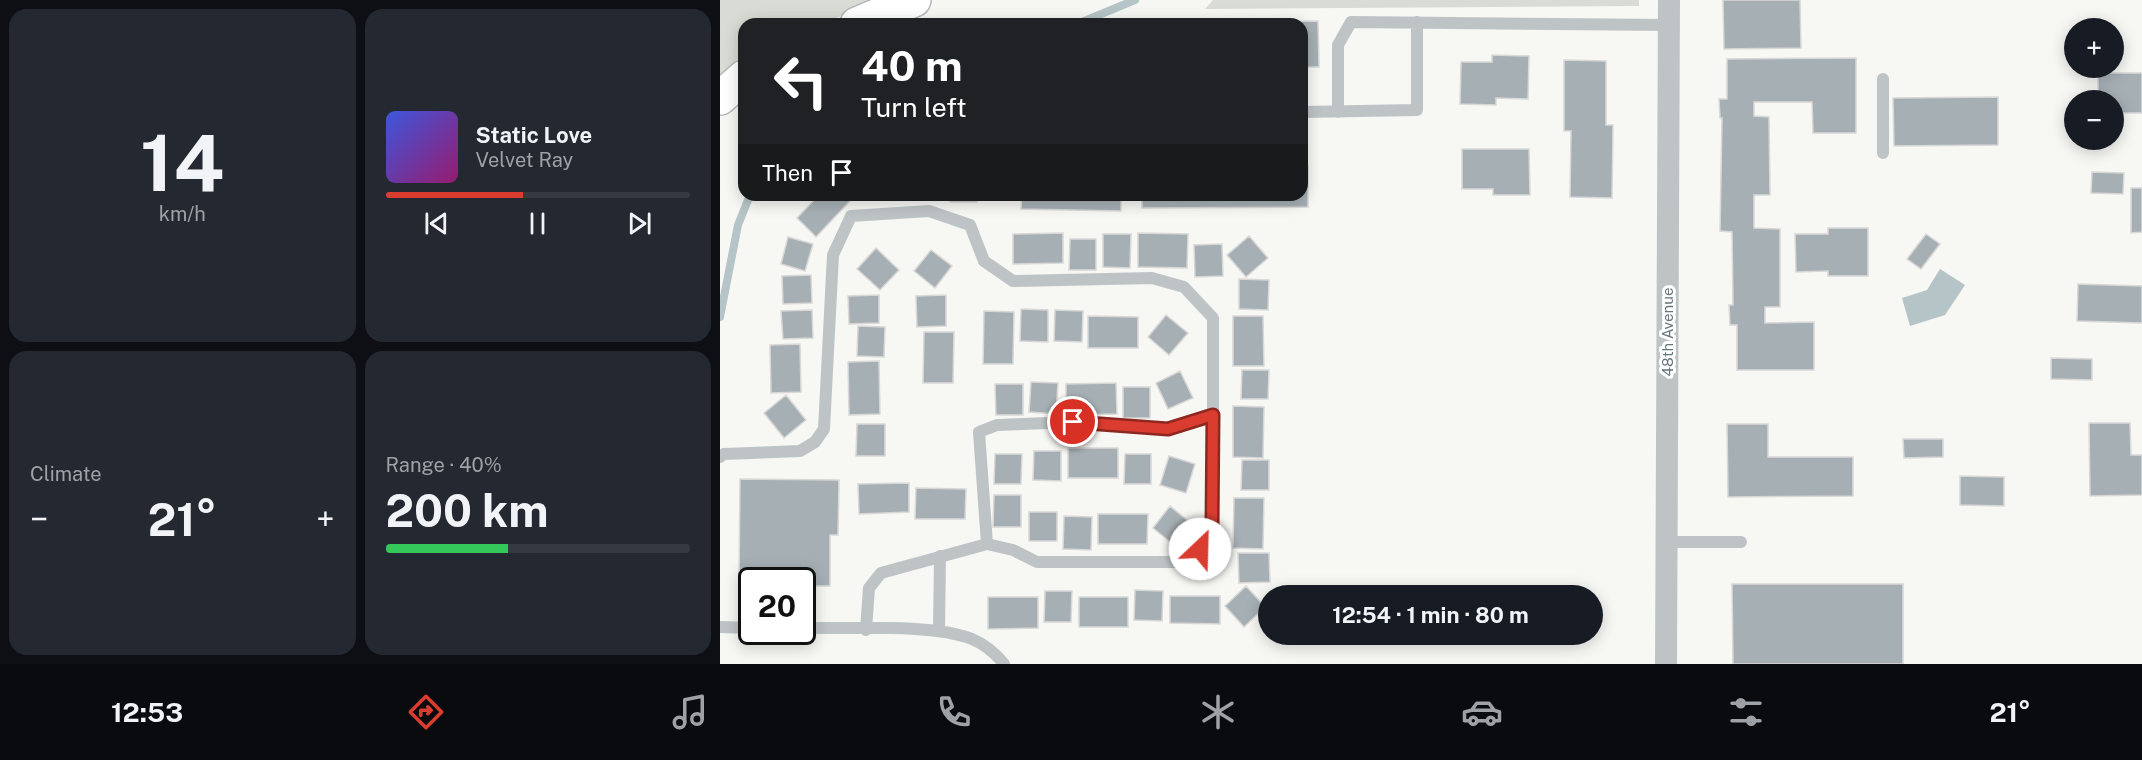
<!DOCTYPE html>
<meta charset="utf-8">
<style>
:root{--surface:#171b24;--page:#242831;--text:#f1f3f6;--muted:#9ea1a6;--line:#363941;--accent:#db3c30}
body{margin:0;font-family:"Public Sans",sans-serif;background:var(--page);color:var(--text);height:100vh;display:flex;flex-direction:column;font-size:22px;white-space:nowrap}
*{box-sizing:border-box;margin:0}
p{font-size:20px;color:var(--muted)}
.icon{flex:none;width:33px;height:33px;fill:none;stroke:currentColor;stroke-width:2;stroke-linecap:round;stroke-linejoin:round}
.map{position:relative;flex:1;overflow:hidden}
.details{display:flex;flex-direction:column;gap:9px;padding:9px;background:#0d0f14;width:720px}
.details>*{flex:none}
.hud{position:absolute;left:18px;top:18px;width:570px;height:183px;border-radius:18px;box-shadow:0 3px 15px #0003;background:#202124;color:#fff;overflow:hidden}
.buttons{position:absolute;left:1344px;top:18px;display:grid;gap:12px}
.buttons a{display:grid;place-items:center;width:60px;height:60px;border-radius:50%;background:var(--surface);box-shadow:0 3px 15px #0003;font-size:30px}
.speed{position:absolute;left:18px;top:567px;display:flex;gap:12px;font-size:30px;font-weight:700;text-align:center}
.speed>*{display:grid;place-content:center;width:78px;height:78px;border-radius:50%;background:var(--surface);box-shadow:0 3px 15px #0003;line-height:1}
.speed .limit{border:3px solid #111;border-radius:9px;background:#fff;color:#111}
.pin{position:absolute;display:grid;place-items:center;width:51px;height:51px;color:#fff;margin:-26px;border:3px solid #fff;border-radius:50%;box-shadow:0 2px 6px #0007}
.me{position:absolute;width:66px;margin:-33px;rotate:24deg;stroke-linejoin:round;filter:drop-shadow(0 0 4px #0008)}
.turn{display:flex;align-items:center;gap:21px;height:126px;padding:0 24px;font-size:27px}
.turn .icon{width:78px;height:78px;stroke-width:2.5}
.turn b{display:block;font-size:42px;line-height:51px}
.then{display:flex;align-items:center;height:57px;padding:0 24px;background:#0003;gap:12px;font-size:22px}
.big{font-size:45px;font-weight:700;line-height:1.1}
.details .widget{flex:1;display:flex;flex-direction:column;justify-content:center;gap:9px;min-width:0;padding:0 21px;border-radius:18px;background:var(--page)}
.details .dial{align-items:center;gap:0}
.dial b{font-size:78px;line-height:1}
.song{display:flex;align-items:center;gap:18px}
.cover{width:72px;height:72px;border-radius:9px;background:linear-gradient(135deg,hsl(230 70% 55%),hsl(320 70% 35%))}
.played{height:6px;border-radius:3px;background:linear-gradient(90deg,var(--accent) 45%,var(--line) 45%)}
.keys{display:flex;justify-content:space-around;direction:ltr}
.heat{display:flex;justify-content:space-between;align-items:center;font-size:33px;direction:ltr}
.charge{height:9px;border-radius:4px;background:linear-gradient(90deg,#34c759 40%,var(--line) 0)}
.details .tiles{flex:1;display:grid;gap:9px;grid-template-columns:repeat(2,1fr)}
.trip{position:absolute;left:538px;top:585px;width:345px;height:60px;border-radius:30px;background:var(--surface);box-shadow:0 3px 15px #0003;font-weight:700;line-height:60px;text-align:center}
.tabs{display:flex;height:96px;justify-content:space-around;align-items:center;background:#090b0e;color:var(--muted)}
.tabs .icon{width:42px;height:42px}
.tabs .selected{color:var(--accent)}
.tabs b{font-size:27px;color:var(--text)}
main{display:flex;flex:1;min-height:0}
.map>svg:first-child{display:block}
.green{fill:#d8dcd4}
.water{fill:#b5c4c6}
.lines{fill:none;stroke-linecap:round;stroke-linejoin:round}
.stream{stroke:#b5c4c6;stroke-width:8}
.building{fill:#a6b0b4;stroke:#d9d8d7;stroke-width:1.5}
.motorway-casing{stroke:#b2b7b9;stroke-width:36}
.service{stroke:#bec4c6;stroke-width:12}
.minor{stroke:#bec4c6;stroke-width:22}
.motorway{stroke:#fff;stroke-width:33}
.route-casing{stroke:#8e271f;stroke-width:15}
.route{stroke:#db3c30;stroke-width:10}
.labels{text-anchor:middle;stroke-width:6;stroke-linejoin:round;paint-order:stroke}
.street-label{font-size:15px;fill:#64777e;stroke:#fff}
</style>
<main>
<section class="details">
<div class="tiles">
<div class="widget dial"><b>14</b><p>km/h</p></div>
<div class="widget">
<div class="song"><i class="cover"></i><div><b>Static Love</b><p>Velvet Ray</p></div></div>
<div class="played"></div>
<div class="keys"><svg class="icon" aria-label="previous" viewBox="0 0 24 24"><path d="M18 5L8 12l10 7zM5 5v14"/></svg><svg class="icon" aria-label="pause" viewBox="0 0 24 24"><path d="M8 5v14M16 5v14"/></svg><svg class="icon" aria-label="next" viewBox="0 0 24 24"><path d="M6 5l10 7-10 7zM19 5v14"/></svg></div>
</div>
<div class="widget"><p>Climate</p>
<div class="heat"><a>−</a><b class="big">21°</b><a>+</a></div>
</div>
<div class="widget"><p>Range · 40%</p><b class="big">200 km</b><div class="charge"></div></div>
</div>
</section>
<div class="map">
<svg width="1422" height="664" viewBox="0 0 1422 664">
<rect width="100%" height="100%" fill="#f7f7f4"/>
<path class="green" d="M 0,0 L 160,0 L 102,24 L 24,24 L 24,61 L 0,77 Z
M 493,0 L 919,0 L 919,6 L 485,9 Z"/>
<path class="water" d="M 1220,269 L 1245,285 L 1225,315 L 1190,326 L 1182,298 L 1207,290 Z"/>
<g class="lines">
<path class="stream" d="M 357,24 L 415,0
M 0,317 L 18,225 L 30,195"/>
</g>
<path class="building" d="M 1003,0 L 1080,0 L 1081,48 L 1004,49 Z
M 598,21 L 599,67 L 582,67 L 582,24 L 529,24 L 529,22 Z
M 772,55 L 809,56 L 808,99 L 776,98 L 776,105 L 740,104 L 741,62 L 772,62 Z
M 1136,58 L 1136,133 L 1093,133 L 1092,102 L 1034,102 L 1034,116 L 1049,117 L 1050,195 L 1034,195 L 1034,228 L 1060,229 L 1060,307 L 1045,307 L 1045,323 L 1094,322 L 1094,370 L 1017,370 L 1017,325 L 1010,325 L 1009,305 L 1013,305 L 1012,232 L 1000,231 L 1002,118 L 1000,118 L 999,99 L 1007,99 L 1007,59 Z
M 844,60 L 886,61 L 886,125 L 893,125 L 892,198 L 850,197 L 851,131 L 844,131 Z
M 1378,73 L 1422,73 L 1422,113 L 1394,113 L 1394,100 L 1378,100 Z
M 1278,97 L 1278,145 L 1174,146 L 1173,98 Z
M 742,149 L 809,149 L 810,195 L 773,195 L 773,189 L 742,189 Z
M 582,166 L 588,166 L 588,207 L 422,208 L 422,195 L 582,195 Z
M 1372,172 L 1404,173 L 1403,194 L 1371,193 Z
M 1411,188 L 1422,188 L 1422,232 L 1411,233 Z
M 99,195 L 127,195 L 131,200 L 96,237 L 77,218 Z
M 138,195 L 164,195 L 164,197 L 138,198 Z
M 230,195 L 257,195 L 257,202 L 230,202 Z
M 302,195 L 401,195 L 401,211 L 301,209 Z
M 1108,228 L 1148,228 L 1148,276 L 1108,276 L 1108,271 L 1076,272 L 1075,234 L 1108,234 Z
M 343,233 L 343,263 L 293,264 L 293,234 Z
M 418,233 L 468,234 L 467,268 L 418,267 Z
M 383,234 L 411,234 L 410,268 L 383,267 Z
M 1206,234 L 1220,244 L 1201,269 L 1187,259 Z
M 529,236 L 548,258 L 526,277 L 507,255 Z
M 68,237 L 93,244 L 85,271 L 61,264 Z
M 350,239 L 376,239 L 376,270 L 349,270 Z
M 502,244 L 503,276 L 475,277 L 474,245 Z
M 156,248 L 179,270 L 160,290 L 137,269 Z
M 211,250 L 232,266 L 215,288 L 194,271 Z
M 91,275 L 92,303 L 63,304 L 62,276 Z
M 519,279 L 549,280 L 548,310 L 519,309 Z
M 1358,284 L 1422,286 L 1422,323 L 1357,321 Z
M 159,295 L 159,323 L 129,324 L 128,296 Z
M 226,295 L 226,326 L 197,327 L 196,296 Z
M 301,309 L 328,310 L 328,342 L 300,341 Z
M 92,310 L 93,338 L 63,339 L 61,311 Z
M 335,310 L 363,311 L 362,342 L 334,341 Z
M 264,311 L 294,312 L 293,364 L 263,364 Z
M 446,315 L 468,333 L 449,355 L 428,337 Z
M 368,316 L 418,317 L 418,348 L 368,348 Z
M 513,316 L 543,316 L 544,366 L 513,366 Z
M 138,326 L 165,327 L 164,357 L 137,356 Z
M 204,332 L 234,332 L 233,383 L 203,383 Z
M 80,344 L 81,392 L 51,393 L 50,345 Z
M 1331,358 L 1372,359 L 1372,380 L 1331,379 Z
M 159,361 L 160,414 L 129,415 L 128,362 Z
M 522,370 L 549,370 L 548,399 L 521,399 Z
M 460,371 L 473,398 L 448,409 L 436,383 Z
M 311,382 L 338,383 L 336,414 L 309,412 Z
M 396,383 L 397,414 L 346,415 L 346,384 Z
M 275,384 L 303,384 L 303,415 L 276,415 Z
M 403,387 L 430,387 L 430,418 L 403,418 Z
M 66,395 L 86,420 L 64,438 L 44,413 Z
M 513,406 L 544,407 L 543,458 L 513,457 Z
M 1369,423 L 1410,423 L 1411,455 L 1422,455 L 1422,495 L 1370,496 Z
M 137,424 L 165,424 L 165,456 L 136,456 Z
M 1007,424 L 1048,424 L 1048,457 L 1133,457 L 1133,496 L 1008,497 Z
M 1183,439 L 1223,439 L 1223,457 L 1184,458 Z
M 348,448 L 398,448 L 398,478 L 348,478 Z
M 314,451 L 341,451 L 341,481 L 313,480 Z
M 275,454 L 302,454 L 301,484 L 274,484 Z
M 405,454 L 431,454 L 431,484 L 404,484 Z
M 449,456 L 475,464 L 466,493 L 440,485 Z
M 522,460 L 549,460 L 549,490 L 521,490 Z
M 1240,476 L 1284,477 L 1284,506 L 1240,505 Z
M 20,479 L 119,480 L 118,535 L 110,535 L 110,586 L 82,586 L 82,580 L 32,580 L 32,585 L 19,585 Z
M 189,483 L 189,512 L 139,514 L 138,484 Z
M 196,488 L 246,489 L 245,519 L 195,519 Z
M 274,495 L 301,495 L 301,527 L 273,527 Z
M 514,498 L 544,498 L 543,549 L 513,548 Z
M 450,506 L 473,525 L 455,546 L 433,528 Z
M 309,512 L 337,512 L 337,541 L 309,541 Z
M 378,514 L 428,514 L 427,544 L 378,544 Z
M 344,516 L 372,517 L 371,550 L 343,549 Z
M 518,553 L 549,553 L 550,582 L 519,583 Z
M 1012,584 L 1183,584 L 1183,664 L 1013,664 Z
M 526,586 L 545,607 L 524,627 L 505,606 Z
M 415,590 L 443,591 L 442,621 L 414,620 Z
M 325,591 L 352,591 L 351,622 L 324,622 Z
M 450,596 L 500,596 L 500,624 L 450,623 Z
M 268,597 L 318,597 L 318,628 L 268,629 Z
M 359,597 L 408,597 L 408,627 L 359,627 Z"/>
<g class="lines">
<defs>
<path id="motorway" d="M 137,24 L 194,0
M 0,98 L 24,77"/>
</defs>
<use href="#motorway" class="motorway-casing"/>
<path class="service" d="M 1163,79 L 1163,153
M 582,112 L 697,110 L 697,22
M 618,112 L 618,45 L 631,22 L 949,25
M 0,457 L 4,454 L 80,451 L 95,442 L 104,429 L 113,255 L 131,216 L 209,211 L 250,225 L 264,261 L 293,281 L 432,278 L 464,287 L 493,318 L 493,525 L 480,549 L 463,562 L 317,562 L 293,550 L 267,544 L 161,573 L 149,588 L 146,630
M 946,542 L 1021,542
M 267,544 L 259,432 L 277,425 L 353,422 L 448,429 L 493,415
M 0,627 L 32,628
M 82,628 C 127,629 213,623 252,639 C 264,644 276,654 284,664
M 219,631 L 220,556"/>
<path class="minor" d="M 946,664 L 949,0"/>
<use href="#motorway" class="motorway"/>
</g>
<g class="lines">
<defs>
<path id="route" d="M 353,422 L 448,429 L 493,415 L 492,525 L 480,549"/>
</defs>
<use href="#route" class="route-casing"/>
<use href="#route" class="route"/>
</g>
<g class="labels">
<g class="street-label">
<text transform="translate(948 332) rotate(-90)" y="5">48th Avenue</text>
</g>
</g>
</svg>
<div class="buttons">
<a>+</a>
<a>−</a>
</div>
<div class="speed"><div class="limit">20</div></div>
<div class="pin" style="left:353px;top:422px;background:#d93025"><svg class="icon" aria-label="arrive" viewBox="0 0 24 24"><path d="M6 21V4h12l-3 4 3 4H6"/></svg></div>
<svg class="me" style="left:480px;top:549px" viewBox="-20 -20 40 40"><circle r="19" fill="#fff"/><path d="M0-13L10 11 0 6-10 11z" fill="#db3c30"/></svg>
<div class="trip">12:54 · 1 min · 80 m</div>
<div class="hud">
<div class="turn"><svg class="icon" aria-label="left" viewBox="0 0 24 24"><path d="M17 20v-9H6M10 6l-5 5 5 5"/></svg><div><b>40 m</b>Turn left</div></div>
<div class="then">Then<svg class="icon" aria-label="arrive" viewBox="0 0 24 24"><path d="M6 21V4h12l-3 4 3 4H6"/></svg></div>
</div>
</div>
</main>
<nav class="tabs">
<b>12:53</b>
<svg class="icon selected" aria-label="directions" viewBox="0 0 24 24"><path d="M12 3l9 9-9 9-9-9zM9 14v-3h6M13 9l2 2-2 2"/></svg>
<svg class="icon" aria-label="music" viewBox="0 0 24 24"><path d="M9 18V5l10-2v13"/><circle cx="6" cy="18" r="3"/><circle cx="16" cy="16" r="3"/></svg>
<svg class="icon" aria-label="phone" viewBox="0 0 24 24"><path d="M5 4h4l2 5-3 2q2 4 5 5l2-3 5 2v4C11 20 4 13 5 4z"/></svg>
<svg class="icon" aria-label="climate" viewBox="0 0 24 24"><path d="M12 3v18M4 7l16 10M4 17L20 7"/></svg>
<svg class="icon" aria-label="car" viewBox="0 0 24 24"><path d="M5 17H2v-5l4-1 3-4h7l3 4 3 1v5h-3M9 17h6M6 11h13"/><circle cx="7" cy="17" r="2"/><circle cx="17" cy="17" r="2"/></svg>
<svg class="icon" aria-label="filters" viewBox="0 0 24 24"><path d="M4 7h16M4 17h16"/><circle cx="9" cy="7" r="2"/><circle cx="15" cy="17" r="2"/></svg>
<b>21°</b>
</nav>
